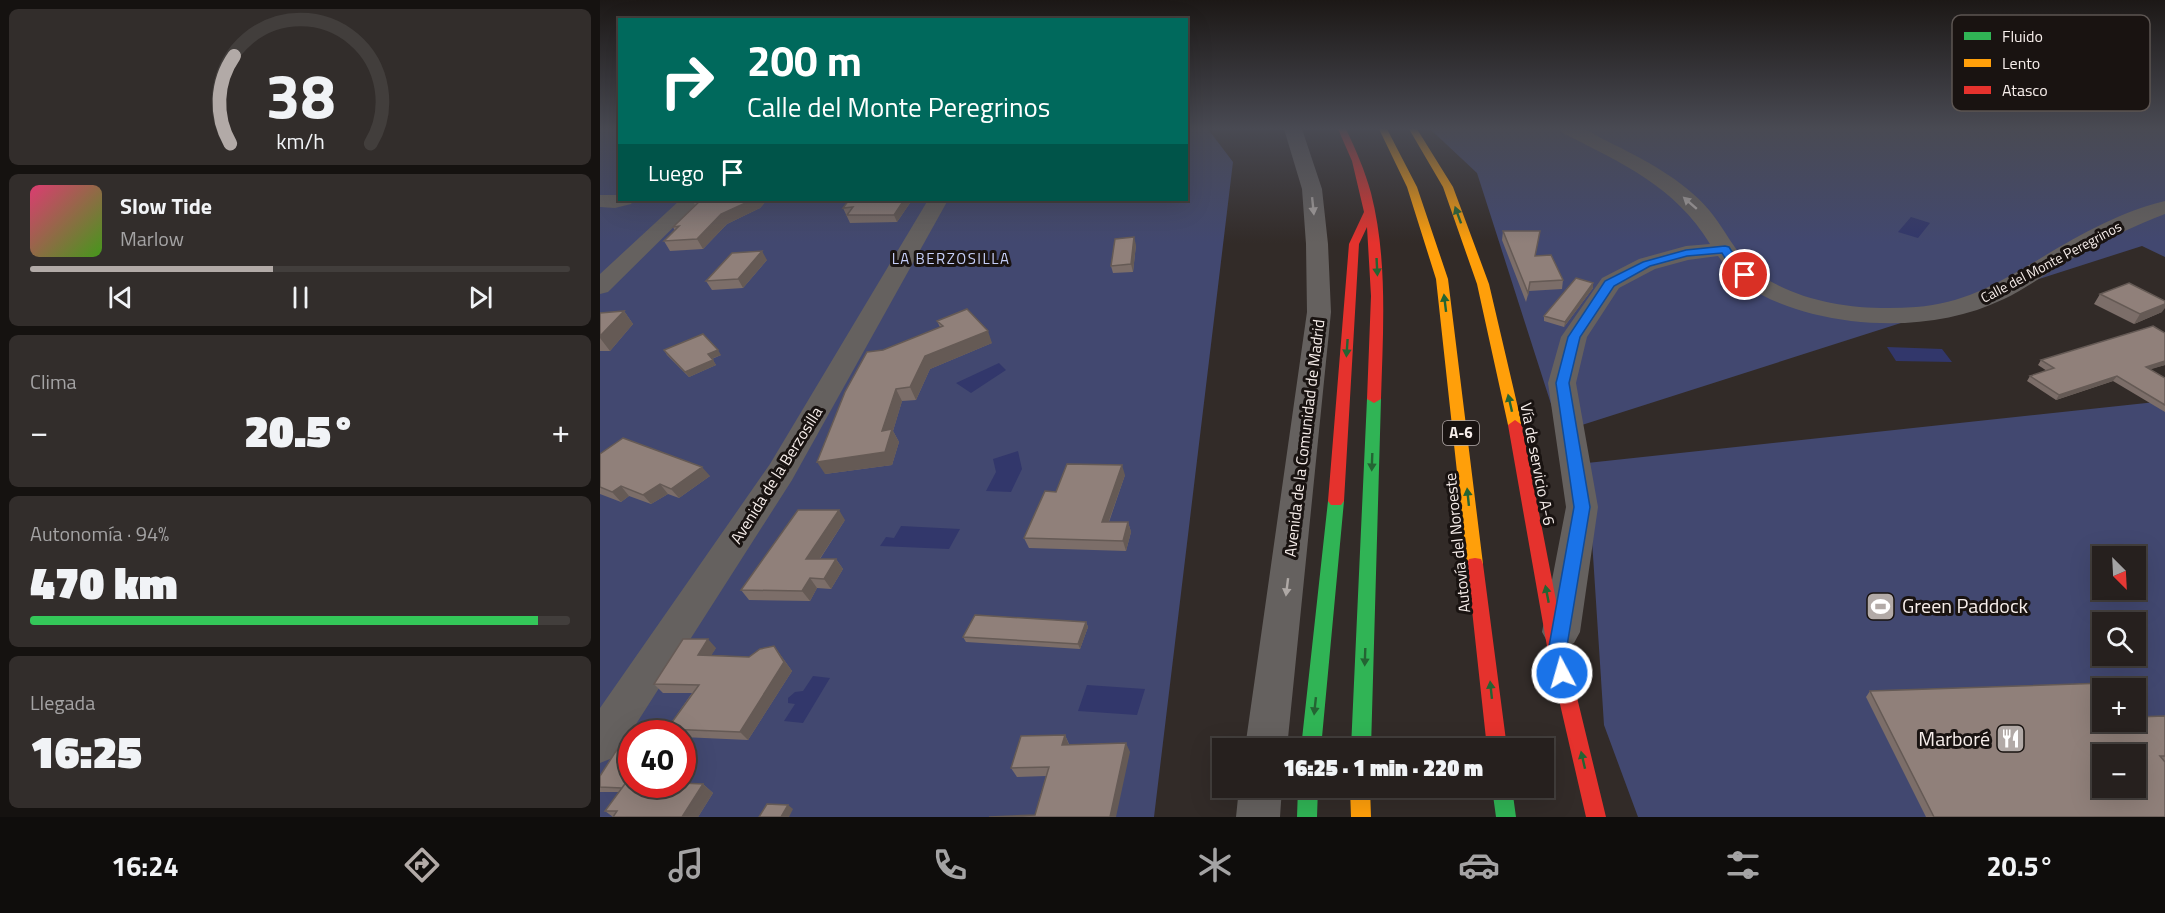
<!DOCTYPE html>
<html lang="es">
<meta charset="utf-8">
<style>
:root{--surface:#26201e;--page:#322d2b;--text:#f1f3f6;--muted:#a4a3a4;--line:#423e3c;--accent:#b2aaa7}
body{margin:0;font-family:"Titillium Web",sans-serif;background:var(--page);color:var(--text);height:100vh;display:flex;flex-direction:column;font-size:22px;white-space:nowrap}
*{box-sizing:border-box;margin:0}
p{font-size:20px;color:var(--muted)}
.icon{flex:none;width:33px;height:33px;fill:none;stroke:currentColor;stroke-width:2;stroke-linecap:round;stroke-linejoin:round}
.map{position:relative;flex:1;overflow:hidden}
.panel{display:flex;flex-direction:column;gap:9px;padding:9px;background:#151210;width:600px}
.panel>*{flex:none}
.banner{position:absolute;left:18px;top:18px;width:570px;height:183px;border-radius:0px;box-shadow:0 6px 24px #0002,0 0 0 2px var(--line);background:#00695c;color:#fff;overflow:hidden}
.needle{width:39px;rotate:156deg}
.controls{position:absolute;left:1492px;top:546px;display:grid;gap:12px}
.controls a{display:grid;place-items:center;width:54px;height:54px;border-radius:0px;background:var(--surface);box-shadow:0 6px 24px #0002,0 0 0 2px var(--line);font-size:30px}
.speed{position:absolute;left:18px;top:720px;display:flex;gap:12px;font-size:30px;font-weight:700;text-align:center}
.speed>*{display:grid;place-content:center;width:78px;height:78px;border-radius:50%;background:var(--surface);box-shadow:0 6px 24px #0002,0 0 0 2px var(--line);line-height:1}
.speed .limit{border:9px solid #d22;background:#fff;color:#111}
.pin{position:absolute;display:grid;place-items:center;width:51px;height:51px;color:#fff;margin:-26px;border:3px solid #fff;border-radius:50%;box-shadow:0 2px 6px #0007}
.me{position:absolute;width:66px;margin:-33px;rotate:354deg;stroke-linejoin:round;filter:drop-shadow(0 0 4px #0008)}
.turn{display:flex;align-items:center;gap:21px;height:126px;padding:0 30px;font-size:27px}
.turn .icon{width:78px;height:78px;stroke-width:2.5}
.turn b{display:block;font-size:42px;line-height:51px}
.then{display:flex;align-items:center;height:57px;padding:0 30px;background:#0003;gap:12px;font-size:22px}
.big{font-size:45px;font-weight:800;line-height:1.1}
.panel .widget{flex:1;display:flex;flex-direction:column;justify-content:center;gap:9px;min-width:0;padding:0 21px;border-radius:9px;background:var(--page)}
.panel .dial{align-items:center;gap:0}
.dial svg{height:156px;overflow:visible;fill:none;stroke:var(--line);stroke-width:7;stroke-linecap:round;text-anchor:middle}
.dial text{fill:var(--text);stroke:none}
.song{display:flex;align-items:center;gap:18px}
.cover{width:72px;height:72px;border-radius:9px;background:linear-gradient(135deg,hsl(340 70% 55%),hsl(100 70% 35%))}
.played{height:6px;border-radius:3px;background:linear-gradient(90deg,var(--accent) 45%,var(--line) 45%)}
.keys{display:flex;justify-content:space-around;direction:ltr}
.heat{display:flex;justify-content:space-between;align-items:center;font-size:33px;direction:ltr}
.charge{height:9px;border-radius:4px;background:linear-gradient(90deg,#34c759 94%,var(--line) 0)}
.trip{position:absolute;left:612px;top:738px;width:342px;height:60px;border-radius:0px;background:var(--surface);box-shadow:0 6px 24px #0002,0 0 0 2px var(--line);font-weight:800;line-height:60px;text-align:center}
.tabs{display:flex;height:96px;justify-content:space-around;align-items:center;background:#0f0d0c;color:var(--muted)}
.tabs .icon{width:42px;height:42px}
.tabs .selected{color:var(--accent)}
.tabs b{font-size:27px;color:var(--text)}
main{display:flex;flex:1;min-height:0}
.map>svg:first-child{display:block}
.green{fill:#424870;fill-rule:evenodd}
.water{fill:#32376b}
.lines{fill:none;stroke-linecap:round;stroke-linejoin:round}
.street{fill:#65615f;fill-rule:evenodd}
.fast{fill:#30b455;fill-rule:evenodd}
.slow{fill:#ff9f0a;fill-rule:evenodd}
.jam{fill:#e5322d;fill-rule:evenodd}
.wall{fill:#7c6e69}
.shaded-wall{fill:#655a55}
.building{fill:#90807a;stroke:#655a55;stroke-width:1.5;fill-rule:evenodd}
.oneway{fill:#aea8a5}
.oneway2{fill:#246433}
.route{fill:#1a73e8;stroke:#114b97;stroke-width:1.5}
.labels{text-anchor:middle;stroke-width:6;stroke-linejoin:round;paint-order:stroke}
.far-street-label{font-size:14px;fill:#f7eeeb;stroke:#191311}
.far-neighbourhood-label{font-size:15px;letter-spacing:1.5px;fill:#c6cff9;stroke:#191311}
.shield{fill:#191311;stroke:#b4acaa;stroke-width:1.5}
.shield-label{font-size:15px;font-weight:bold;fill:#f7eeeb}
.street-label{font-size:16px;fill:#f7eeeb;stroke:#191311}
.near-poi-label{font-size:20px;fill:#f7eeeb;stroke:#191311;text-anchor:start}
.key{fill:#191311;stroke:#5c5552;stroke-width:1.5}
.key-label{font-size:16px;fill:#f7eeeb}
</style>
<main>
<section class="panel">
<div class="widget dial"><svg viewBox="0 0 100 80">
<path d="M14 69A42 42 0 1 1 86 69"/>
<path d="M14 69A42 42 0 0 1 16 24" stroke="#b2aaa7"/>
<text x="50" y="56" font-size="32" font-weight="700">38</text>
<text x="50" y="72" font-size="11">km/h</text>
</svg></div>
<div class="widget">
<div class="song"><i class="cover"></i><div><b>Slow Tide</b><p>Marlow</p></div></div>
<div class="played"></div>
<div class="keys"><svg class="icon" aria-label="previous" viewBox="0 0 24 24"><path d="M18 5L8 12l10 7zM5 5v14"/></svg><svg class="icon" aria-label="pause" viewBox="0 0 24 24"><path d="M8 5v14M16 5v14"/></svg><svg class="icon" aria-label="next" viewBox="0 0 24 24"><path d="M6 5l10 7-10 7zM19 5v14"/></svg></div>
</div>
<div class="widget"><p>Clima</p>
<div class="heat"><a>−</a><b class="big">20.5°</b><a>+</a></div>
</div>
<div class="widget"><p>Autonomía · 94%</p><b class="big">470 km</b><div class="charge"></div></div>
<div class="widget"><p>Llegada</p><b class="big">16:25</b></div>
</section>
<div class="map">
<svg width="1565" height="817" viewBox="0 0 1565 817">
<rect width="100%" height="100%" fill="#322b28"/>
<path class="green" d="M 0,129 L 19,129 L 20,200 L 586,200 L 587,129 L 608,129 L 633,162 L 554,817 L 0,817 ZM 32,734 L 82,734 L 82,784 L 32,784 Z
M 830,129 L 1565,129 L 1565,257 L 1542,246 L 960,432 L 877,173 Z
M 1565,401 L 1565,817 L 1038,817 L 1004,725 L 987,463 ZM 1503,556 L 1536,556 L 1536,590 L 1503,590 ZM 1503,622 L 1536,622 L 1536,656 L 1503,656 ZM 1503,688 L 1536,688 L 1536,722 L 1503,722 ZM 1503,754 L 1536,754 L 1536,788 L 1503,788 Z"/>
<path class="water" d="M 1311,217 L 1330,223 L 1318,238 L 1298,232 Z
M 1287,347 L 1342,349 L 1352,362 L 1296,361 Z
M 399,363 L 406,370 L 371,393 L 356,383 Z
M 418,451 L 422,469 L 411,492 L 386,491 L 396,472 L 393,459 Z
M 301,526 L 360,529 L 349,549 L 280,546 L 286,537 L 294,538 Z
M 213,676 L 230,678 L 203,723 L 184,721 L 195,704 L 188,703 L 188,698 L 195,692 L 203,691 Z
M 487,685 L 545,689 L 537,715 L 478,711 Z"/>
<g class="lines">
<path class="street" d="M 684,129 L 702,129 L 722,189 L 728,244 L 731,312 L 687,748 L 645,748 L 707,312 L 706,244 L 702,189 Z
M 960,129 C 967,129 976,128 983,129 C 991,131 1000,138 1007,141 C 1043,159 1083,179 1109,210 C 1128,233 1137,258 1162,276 C 1206,305 1265,311 1316,307 C 1364,304 1400,282 1441,258 C 1479,235 1522,211 1565,201 L 1565,214 C 1528,228 1493,246 1459,266 C 1441,277 1423,290 1404,299 C 1346,327 1275,329 1213,314 C 1175,304 1140,289 1118,256 L 1088,260 L 1055,269 L 1019,288 L 987,337 L 976,383 L 998,507 L 980,632 L 974,643 L 961,648 L 948,643 L 942,632 L 966,507 L 948,383 L 961,337 L 1002,278 L 1039,259 L 1086,246 L 1110,244 C 1075,186 1021,163 963,133 Z
M 0,195 L 20,195 L 20,200 L 34,200 L 31,204 L 15,208 L 0,207 Z
M 80,200 L 101,200 L 8,292 L 0,294 L 0,274 Z
M 328,200 L 348,200 L 192,480 L 15,757 L 0,763 L 0,708 L 170,464 Z
M 639,788 L 682,788 L 680,817 L 636,817 Z"/>
<path class="fast" d="M 774,395 L 781,399 L 771,748 L 751,748 L 767,399 Z
M 736,495 L 741,497 L 744,501 L 721,748 L 701,748 L 728,501 L 731,497 Z
M 698,788 L 718,788 L 717,817 L 697,817 Z
M 892,788 L 912,788 L 916,817 L 896,817 Z"/>
<path class="slow" d="M 779,129 L 787,129 L 817,187 L 848,279 L 883,564 L 881,569 L 875,570 L 869,569 L 867,564 L 836,279 L 807,187 Z
M 809,129 L 817,129 L 853,187 L 889,284 L 922,425 L 920,428 L 915,430 L 908,425 L 877,284 L 843,187 Z
M 750,788 L 770,788 L 771,817 L 751,817 Z"/>
<path class="jam" d="M 738,129 L 746,129 C 756,150 765,171 771,193 C 788,260 783,331 781,399 L 774,403 L 767,399 L 771,296 L 767,227 L 759,244 L 744,501 L 741,505 L 731,505 L 728,501 L 749,244 L 764,212 L 752,161 Z
M 915,420 L 922,425 L 966,652 L 1006,817 L 986,817 L 948,652 L 908,425 Z
M 875,558 L 881,559 L 883,564 L 907,748 L 887,748 L 867,564 L 869,559 Z"/>
</g>
<path class="wall" d="M 92,200 L 167,200 L 160,208 L 127,224 L 103,249 L 70,251 L 64,241 L 75,231 L 73,227 L 95,205 Z
M 249,200 L 312,200 L 297,222 L 250,223 L 243,208 Z
M 903,231 L 940,231 L 935,256 L 963,280 L 962,289 L 929,291 L 926,302 L 902,240 Z
M 536,245 L 533,272 L 513,273 L 511,266 Z
M 167,260 L 143,288 L 112,290 L 106,281 Z
M 993,283 L 993,288 L 964,327 L 944,321 L 944,316 Z
M 1500,294 L 1562,312 L 1534,324 L 1494,304 Z
M 24,311 L 33,324 L 10,351 L 0,351 L 0,313 Z
M 337,321 L 392,343 L 330,369 L 316,400 L 302,401 L 293,431 L 299,442 L 292,465 L 225,474 L 283,350 L 340,327 Z
M 1565,333 L 1565,365 L 1550,369 L 1565,378 L 1565,412 L 1513,381 L 1456,400 L 1427,381 L 1430,376 L 1447,371 L 1438,365 L 1441,360 Z
M 64,350 L 121,355 L 112,359 L 116,365 L 89,377 L 67,355 Z
M 0,454 L 110,476 L 79,498 L 68,494 L 51,504 L 29,496 L 21,502 L 0,494 Z
M 525,475 L 509,522 L 528,522 L 531,532 L 526,551 L 429,548 L 424,538 L 456,492 Z
M 245,520 L 220,559 L 236,559 L 243,569 L 231,589 L 217,588 L 210,601 L 149,600 L 141,590 Z
M 486,622 L 488,627 L 480,649 L 366,642 L 363,637 Z
M 174,646 L 192,671 L 148,740 L 82,737 L 82,734 L 72,734 L 67,729 L 92,693 L 63,693 L 54,684 L 116,648 L 111,655 L 149,657 Z
M 1270,691 L 1503,722 L 1565,716 L 1565,817 L 1326,817 L 1266,697 Z
M 465,735 L 469,744 L 530,752 L 435,815 L 446,776 L 417,777 L 411,768 Z
M 0,776 L 32,784 L 103,784 L 113,793 L 98,817 L 13,817 L 5,811 L 19,792 L 0,792 Z"/>
<path class="shaded-wall" d="M 152,200 L 167,200 L 160,208 L 127,224 L 103,249 L 97,239 L 121,214 Z
M 304,200 L 312,200 L 297,222 L 294,215 Z
M 534,237 L 536,245 L 533,272 L 531,264 Z
M 162,251 L 167,260 L 143,288 L 138,279 Z
M 993,283 L 993,288 L 964,327 L 965,322 Z
M 1565,304 L 1565,308 L 1562,312 L 1534,324 L 1540,314 Z
M 24,311 L 33,324 L 10,351 L 0,338 L 0,336 Z
M 388,331 L 392,343 L 330,369 L 316,400 L 310,387 L 325,356 Z
M 118,350 L 121,355 L 111,359 L 108,354 Z
M 113,360 L 116,365 L 89,377 L 85,372 Z
M 1565,361 L 1565,365 L 1542,372 L 1546,367 Z
M 1517,376 L 1513,381 L 1456,400 L 1459,395 Z
M 296,389 L 302,401 L 293,431 L 299,442 L 292,465 L 225,474 L 217,462 L 282,431 Z
M 522,465 L 525,475 L 505,532 L 502,522 Z
M 102,467 L 110,476 L 79,498 L 71,489 Z
M 60,484 L 68,494 L 51,504 L 43,495 Z
M 21,486 L 29,496 L 21,502 L 12,492 Z
M 239,510 L 245,520 L 213,569 L 206,559 Z
M 528,522 L 531,532 L 526,551 L 523,541 Z
M 236,559 L 243,569 L 231,589 L 224,579 Z
M 210,578 L 217,588 L 210,601 L 202,591 Z
M 486,622 L 488,627 L 480,649 L 478,644 Z
M 108,639 L 116,648 L 106,664 L 98,655 Z
M 174,646 L 192,671 L 148,740 L 140,732 Z
M 465,735 L 469,745 L 462,745 Z
M 526,743 L 530,752 L 516,817 L 510,817 Z
M 103,784 L 113,793 L 98,817 L 82,817 Z
M 188,805 L 193,809 L 189,817 L 181,817 Z"/>
<path class="building" d="M 101,200 L 152,200 L 121,214 L 97,239 L 64,241 L 79,226 L 73,227 Z
M 249,200 L 304,200 L 294,215 L 247,215 L 253,207 L 243,208 Z
M 903,231 L 940,231 L 935,256 L 951,255 L 963,280 L 930,282 L 928,293 Z
M 534,237 L 531,264 L 511,266 L 515,239 Z
M 162,251 L 138,279 L 106,281 L 132,253 Z
M 976,278 L 993,283 L 965,322 L 944,316 Z
M 1529,283 L 1565,301 L 1565,304 L 1540,314 L 1500,294 Z
M 367,309 L 388,331 L 325,356 L 310,387 L 296,389 L 282,431 L 292,429 L 285,452 L 217,462 L 245,392 L 267,352 L 283,350 L 343,326 L 337,321 Z
M 24,311 L 0,336 L 0,313 Z
M 1553,326 L 1565,333 L 1565,361 L 1546,367 L 1565,378 L 1565,405 L 1517,376 L 1459,395 L 1430,376 L 1454,368 L 1441,360 Z
M 103,334 L 118,350 L 108,354 L 113,360 L 85,372 L 64,350 Z
M 23,438 L 102,467 L 71,489 L 60,484 L 43,495 L 21,486 L 12,492 L 0,487 L 0,454 Z
M 467,464 L 522,465 L 502,522 L 528,522 L 523,541 L 424,538 L 445,491 L 456,492 Z
M 198,510 L 239,510 L 206,559 L 236,559 L 224,579 L 210,578 L 202,591 L 141,590 Z
M 375,615 L 486,622 L 478,644 L 363,637 Z
M 83,639 L 108,639 L 98,655 L 149,657 L 160,649 L 174,646 L 184,662 L 140,732 L 67,729 L 99,685 L 54,684 Z
M 1505,683 L 1509,688 L 1503,688 L 1503,722 L 1536,722 L 1536,717 L 1565,716 L 1565,756 L 1560,756 L 1565,762 L 1565,817 L 1334,817 L 1270,691 ZM 1503,754 L 1536,754 L 1536,788 L 1503,788 Z
M 465,735 L 462,745 L 526,743 L 510,817 L 389,817 L 435,815 L 449,767 L 411,768 L 421,736 Z
M 25,737 L 32,737 L 32,781 L 27,781 L 22,788 L 0,787 L 0,776 Z
M 27,781 L 32,781 L 32,784 L 82,784 L 82,783 L 103,784 L 82,817 L 13,817 L 17,811 L 5,811 Z
M 167,804 L 188,805 L 181,817 L 159,817 Z"/>
<defs><path id="oneway-solid" d="M-6-.8H1V-3.2L6.5 0L1 3.2V.8H-6Z" transform="scale(1.5)"/></defs>
<g class="oneway">
<use href="#oneway-solid" transform="translate(1090 203) rotate(-139)"/>
<use href="#oneway-solid" transform="translate(713 206) rotate(84)"/>
<use href="#oneway-solid" transform="translate(687 587) rotate(97)"/>
</g>
<g class="oneway2">
<use href="#oneway-solid" transform="translate(858 215) rotate(-110)"/>
<use href="#oneway-solid" transform="translate(777 267) rotate(87)"/>
<use href="#oneway-solid" transform="translate(845 303) rotate(-97)"/>
<use href="#oneway-solid" transform="translate(747 348) rotate(94)"/>
<use href="#oneway-solid" transform="translate(910 403) rotate(-103)"/>
<use href="#oneway-solid" transform="translate(772 462) rotate(92)"/>
<use href="#oneway-solid" transform="translate(868 497) rotate(-96)"/>
<use href="#oneway-solid" transform="translate(947 594) rotate(-101)"/>
<use href="#oneway-solid" transform="translate(765 657) rotate(92)"/>
<use href="#oneway-solid" transform="translate(891 690) rotate(-96)"/>
<use href="#oneway-solid" transform="translate(715 706) rotate(96)"/>
<use href="#oneway-solid" transform="translate(983 760) rotate(-103)"/>
</g>
<linearGradient id="sky" x2="0" y2="1"><stop stop-color="#1c1816"/><stop offset="0.53" stop-color="#494a53"/><stop offset="1" stop-color="#494a53" stop-opacity="0"/></linearGradient>
<rect width="1565" height="243" fill="url(#sky)"/>
<path class="route" d="M 1125,246 L 1129,247 L 1139,263 L 1149,273 L 1149,277 L 1141,277 L 1131,268 L 1122,253 L 1087,256 L 1050,266 L 1014,286 L 980,337 L 969,383 L 990,507 L 966,652 L 971,673 L 969,678 L 962,681 L 956,678 L 948,652 L 974,507 L 956,383 L 968,337 L 1005,281 L 1043,262 L 1086,250 Z"/>
<defs>
<symbol id="stadium-square" viewBox="-11 -11 22 22"><rect x="-9" y="-9" width="18" height="18" rx="4" fill="#b2aaa7" stroke="#191311"/><path d="M0-5a6.5 5 0 1 0 0 10a6.5 5 0 1 0 0-10ZM-3.5-1.8h7v3.6h-7Z" fill="#fff"/></symbol>
<symbol id="restaurant-square" viewBox="-11 -11 22 22"><rect x="-9" y="-9" width="18" height="18" rx="4" fill="#b2aaa7" stroke="#191311"/><path d="M-5-6h1v4h1v-4h1v4h1v-4h1v5L-1.5 .5V6h-2V.5L-5-1ZM5-6V6H3V1.5H1.5Q1.5-4 5-6Z" fill="#fff"/></symbol>
</defs>
<g fill-rule="evenodd">
<use href="#stadium-square" x="1264" y="590" width="33" height="33"/>
<use href="#restaurant-square" x="1394" y="722" width="33" height="33"/>
</g>
<g class="labels">
<g class="far-street-label">
<text transform="translate(1451 262) rotate(-28)" y="5">Calle del Monte Peregrinos</text>
</g>
<g class="far-neighbourhood-label">
<text x="351" y="264">LA BERZOSILLA</text>
</g>
<rect class="shield" x="843" y="421" width="36" height="24" rx="4.5"/>
<g class="shield-label">
<text x="861" y="438">A-6</text>
</g>
<g class="street-label">
<text transform="translate(704 438) rotate(-83)" y="6">Avenida de la Comunidad de Madrid</text>
<text transform="translate(938 464) rotate(79)" y="6">Vía de servicio A-6</text>
<text transform="translate(176 475) rotate(-58)" y="6">Avenida de la Berzosilla</text>
<text transform="translate(857 543) rotate(-96)" y="6">Autovía del Noroeste</text>
</g>
<g class="near-poi-label">
<text x="1302" y="613">Green Paddock</text>
<text x="1390" y="746" text-anchor="end">Marboré</text>
</g>
</g>
<rect x="1352" y="15" width="198" height="96" rx="9" class="key"/>
<rect x="1364" y="32" width="27" height="8" fill="#30b455"/>
<rect x="1364" y="59" width="27" height="8" fill="#ff9f0a"/>
<rect x="1364" y="86" width="27" height="8" fill="#e5322d"/>
<g class="key-label">
<text x="1402" y="42">Fluido</text>
<text x="1402" y="69">Lento</text>
<text x="1402" y="96">Atasco</text>
</g>
</svg>
<div class="controls">
<a><svg class="needle" viewBox="-14 -14 28 28"><path d="M0-13l5 13h-10z" fill="#e53935"/><path d="M0 13l5-13h-10z" fill="#a4a3a4"/></svg></a>
<a><svg class="icon" aria-label="search" viewBox="0 0 24 24"><circle cx="10" cy="10" r="6"/><path d="M15 15l6 6"/></svg></a>
<a>+</a>
<a>−</a>
</div>
<div class="speed"><div class="limit">40</div></div>
<div class="pin" style="left:1145px;top:275px;background:#d93025"><svg class="icon" aria-label="arrive" viewBox="0 0 24 24"><path d="M6 21V4h12l-3 4 3 4H6"/></svg></div>
<svg class="me" style="left:962px;top:673px" viewBox="-20 -20 40 40"><circle r="17" fill="#1a73e8" stroke="#fff" stroke-width="3"/><path d="M0-11L8 9 0 5-8 9z" fill="#fff"/></svg>
<div class="trip">16:25 · 1 min · 220 m</div>
<div class="banner">
<div class="turn"><svg class="icon" aria-label="right" viewBox="0 0 24 24"><path d="M7 20v-9h11M14 6l5 5-5 5"/></svg><div><b>200 m</b>Calle del Monte Peregrinos</div></div>
<div class="then">Luego<svg class="icon" aria-label="arrive" viewBox="0 0 24 24"><path d="M6 21V4h12l-3 4 3 4H6"/></svg></div>
</div>
</div>
</main>
<nav class="tabs">
<b>16:24</b>
<svg class="icon selected" aria-label="directions" viewBox="0 0 24 24"><path d="M12 3l9 9-9 9-9-9zM9 14v-3h6M13 9l2 2-2 2"/></svg>
<svg class="icon" aria-label="music" viewBox="0 0 24 24"><path d="M9 18V5l10-2v13"/><circle cx="6" cy="18" r="3"/><circle cx="16" cy="16" r="3"/></svg>
<svg class="icon" aria-label="phone" viewBox="0 0 24 24"><path d="M5 4h4l2 5-3 2q2 4 5 5l2-3 5 2v4C11 20 4 13 5 4z"/></svg>
<svg class="icon" aria-label="climate" viewBox="0 0 24 24"><path d="M12 3v18M4 7l16 10M4 17L20 7"/></svg>
<svg class="icon" aria-label="car" viewBox="0 0 24 24"><path d="M5 17H2v-5l4-1 3-4h7l3 4 3 1v5h-3M9 17h6M6 11h13"/><circle cx="7" cy="17" r="2"/><circle cx="17" cy="17" r="2"/></svg>
<svg class="icon" aria-label="filters" viewBox="0 0 24 24"><path d="M4 7h16M4 17h16"/><circle cx="9" cy="7" r="2"/><circle cx="15" cy="17" r="2"/></svg>
<b>20.5°</b>
</nav>
